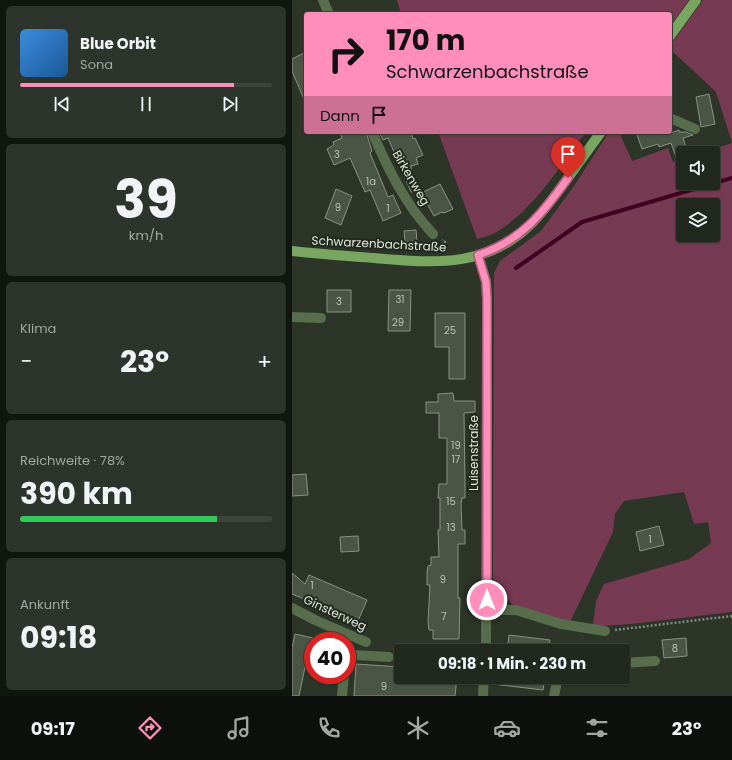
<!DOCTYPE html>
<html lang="de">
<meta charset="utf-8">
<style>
:root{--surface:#21281e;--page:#2d342b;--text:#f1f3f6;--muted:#a2a6a4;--line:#3e443c;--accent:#ff8eba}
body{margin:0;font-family:Poppins,sans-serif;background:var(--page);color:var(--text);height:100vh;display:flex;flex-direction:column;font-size:15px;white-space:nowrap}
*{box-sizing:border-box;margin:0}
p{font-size:13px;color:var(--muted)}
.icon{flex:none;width:22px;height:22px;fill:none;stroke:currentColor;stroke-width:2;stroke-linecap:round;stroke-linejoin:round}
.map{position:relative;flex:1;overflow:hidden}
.side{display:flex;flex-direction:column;gap:6px;padding:6px;background:#121610;width:292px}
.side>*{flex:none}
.top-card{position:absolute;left:12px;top:12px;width:368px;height:122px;border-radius:4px;box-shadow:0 1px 3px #0004,0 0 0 1px var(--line);background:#ff8eba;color:#111;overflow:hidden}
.fabs{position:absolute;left:384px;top:146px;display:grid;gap:8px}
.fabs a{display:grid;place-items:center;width:44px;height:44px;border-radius:4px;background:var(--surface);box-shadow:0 1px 3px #0004,0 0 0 1px var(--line);font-size:20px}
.speed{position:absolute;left:12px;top:632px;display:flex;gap:8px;font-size:20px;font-weight:700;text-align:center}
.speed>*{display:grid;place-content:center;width:52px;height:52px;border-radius:50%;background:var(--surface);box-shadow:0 1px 3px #0004,0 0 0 1px var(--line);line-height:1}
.speed .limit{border:6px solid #d22;background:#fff;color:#111}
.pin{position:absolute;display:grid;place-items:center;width:34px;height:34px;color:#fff;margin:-41px -17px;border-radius:50% 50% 50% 0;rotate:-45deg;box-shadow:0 0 4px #0007}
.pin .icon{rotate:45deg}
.me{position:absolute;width:44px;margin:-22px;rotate:0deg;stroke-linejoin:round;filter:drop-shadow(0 0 3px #0008)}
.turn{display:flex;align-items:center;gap:14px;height:84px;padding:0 16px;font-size:18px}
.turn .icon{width:52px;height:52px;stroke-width:2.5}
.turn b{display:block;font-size:28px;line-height:34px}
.then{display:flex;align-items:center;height:38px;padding:0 16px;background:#0003;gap:8px;font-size:15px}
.big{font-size:30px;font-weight:700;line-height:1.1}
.side .card{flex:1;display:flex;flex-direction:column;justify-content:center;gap:6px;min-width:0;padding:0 14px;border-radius:6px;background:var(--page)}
.side .dial{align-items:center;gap:0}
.dial b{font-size:52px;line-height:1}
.song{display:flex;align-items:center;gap:12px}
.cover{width:48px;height:48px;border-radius:6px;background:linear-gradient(135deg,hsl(210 70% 55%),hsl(210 70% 35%))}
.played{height:4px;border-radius:2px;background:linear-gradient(90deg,var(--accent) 85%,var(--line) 85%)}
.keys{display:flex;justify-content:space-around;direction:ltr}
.heat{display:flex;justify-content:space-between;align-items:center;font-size:22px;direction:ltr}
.charge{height:6px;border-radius:3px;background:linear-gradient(90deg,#34c759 78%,var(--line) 0)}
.trip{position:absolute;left:102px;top:644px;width:236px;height:40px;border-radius:4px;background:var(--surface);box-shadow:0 1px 3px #0004,0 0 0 1px var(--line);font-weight:700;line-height:40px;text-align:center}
.menu{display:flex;height:64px;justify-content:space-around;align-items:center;background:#0d100c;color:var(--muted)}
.menu .icon{width:28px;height:28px}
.menu .selected{color:var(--accent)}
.menu b{font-size:18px;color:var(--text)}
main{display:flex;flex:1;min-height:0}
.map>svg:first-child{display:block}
.green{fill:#763a52;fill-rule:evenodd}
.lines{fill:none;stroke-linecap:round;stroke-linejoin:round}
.stream{stroke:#410021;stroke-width:4}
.building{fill:#4b5546;stroke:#889383}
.path{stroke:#838a7f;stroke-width:2.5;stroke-dasharray:2 2;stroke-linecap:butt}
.minor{stroke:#576d4b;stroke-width:10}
.major{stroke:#79a660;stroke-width:10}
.route-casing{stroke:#a65c79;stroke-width:10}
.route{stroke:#ff8eba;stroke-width:7}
.labels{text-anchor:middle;stroke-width:4;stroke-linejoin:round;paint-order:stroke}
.number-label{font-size:10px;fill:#bac1b6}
.street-label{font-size:12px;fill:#dfe5dc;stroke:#222b1e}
</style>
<main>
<section class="side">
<div class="card">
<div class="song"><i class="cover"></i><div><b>Blue Orbit</b><p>Sona</p></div></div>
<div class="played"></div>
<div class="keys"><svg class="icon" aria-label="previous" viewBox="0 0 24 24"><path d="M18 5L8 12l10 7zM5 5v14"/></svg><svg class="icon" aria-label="pause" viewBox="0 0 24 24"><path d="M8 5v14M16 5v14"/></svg><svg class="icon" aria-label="next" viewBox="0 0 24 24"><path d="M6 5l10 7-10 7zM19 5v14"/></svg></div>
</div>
<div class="card dial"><b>39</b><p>km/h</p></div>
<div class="card"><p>Klima</p>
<div class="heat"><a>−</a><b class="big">23°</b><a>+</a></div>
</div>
<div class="card"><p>Reichweite · 78%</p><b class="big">390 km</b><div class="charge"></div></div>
<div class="card"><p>Ankunft</p><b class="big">09:18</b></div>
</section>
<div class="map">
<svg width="440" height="696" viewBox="0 0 440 696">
<rect width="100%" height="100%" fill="#2c3528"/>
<path class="green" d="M 105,0 L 397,0 L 378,27 L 378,14 L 109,14 Z
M 411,0 L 440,0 L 440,612 L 339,624 L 309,626 L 301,625 L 304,601 L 312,584 L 397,559 L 419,543 L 416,522 L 402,524 L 392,492 L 332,501 L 323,514 L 321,532 L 278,622 L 222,607 L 201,580 L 202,273 L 208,261 L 249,231 L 284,183 L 317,132 L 327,132 L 340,161 L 376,148 L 381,162 L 391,159 L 391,183 L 421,183 L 421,153 L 409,153 L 440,143 L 424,92 L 378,49 L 378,46 ZM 391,205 L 421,205 L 421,235 L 391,235 Z
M 146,132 L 294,132 C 267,167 242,210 203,233 C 197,236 191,237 185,239 Z"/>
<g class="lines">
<path class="stream" d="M 224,268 L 290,222 L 440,178"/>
</g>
<path class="building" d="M 14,52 L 14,104 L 0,71 L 0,59 Z
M 417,94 L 423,124 L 409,127 L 404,97 Z
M 387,130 L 387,132 L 394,132 L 401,135 L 391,138 L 396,153 L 391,153 L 391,154 L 384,157 L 379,143 L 367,147 L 366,144 L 350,149 L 344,132 L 382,132 Z
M 48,132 L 74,132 L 80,151 L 78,153 L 96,197 L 101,195 L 109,213 L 91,221 L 78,190 L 73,192 L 58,158 L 42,165 L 35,149 L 42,145 L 41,142 L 50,138 Z
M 87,132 L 119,132 L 121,139 L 123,138 L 131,155 L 124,158 L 126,164 L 119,166 L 121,192 L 119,192 L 96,138 L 91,140 Z
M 148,184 L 161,209 L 152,213 L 150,212 L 142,216 L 129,193 Z
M 44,189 L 60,196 L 49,225 L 33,218 Z
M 124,230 L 125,241 L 113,242 L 112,231 Z
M 35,290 L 59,290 L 59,312 L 35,312 Z
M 97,290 L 119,290 L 118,331 L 96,331 Z
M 143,313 L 173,313 L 173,379 L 157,379 L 157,347 L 143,347 Z
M 161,393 L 162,401 L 183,401 L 183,412 L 172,413 L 173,484 L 173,498 L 170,498 L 169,504 L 170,530 L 173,530 L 173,544 L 166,544 L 166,598 L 168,598 L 167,639 L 141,639 L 141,630 L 137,630 L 136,622 L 138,585 L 135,585 L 135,573 L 136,566 L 139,565 L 139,557 L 147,557 L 146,530 L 148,530 L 148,498 L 146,498 L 147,484 L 155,484 L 155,438 L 147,438 L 147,413 L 134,413 L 134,402 L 146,402 L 146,394 Z
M 14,474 L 16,495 L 0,496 L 0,475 Z
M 367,526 L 372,545 L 348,551 L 344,532 Z
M 66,536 L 67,551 L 49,552 L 48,537 Z
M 0,573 L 13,584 L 17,575 L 75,600 L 66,621 L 42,611 L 41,614 L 30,609 L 31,607 L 0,594 Z
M 3,634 L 21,638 L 21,669 L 13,667 L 7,696 L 0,696 L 0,648 Z
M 217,635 L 258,640 L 256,651 L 215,651 Z
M 394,638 L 395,656 L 372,658 L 370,640 Z
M 64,664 L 109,667 L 109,677 L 165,677 L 163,696 L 62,696 Z
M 200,677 L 253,677 L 251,690 L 200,684 Z"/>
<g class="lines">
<path class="path" d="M 143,250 L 152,243 L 153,242 L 150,240
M 323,630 L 440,616"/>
<path class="minor" d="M 31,0 L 37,14
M 378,118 L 403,129
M 80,132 C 96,169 113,204 141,234
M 186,255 L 194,281 L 195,299 L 194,651
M 0,317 L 29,318
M 0,608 L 23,620 L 74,642
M 195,610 L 224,610 L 269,624 L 313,631
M 55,657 L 58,655 L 62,655 L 97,657
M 331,663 L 363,661
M 50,696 L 52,675
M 191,696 L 192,677
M 262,696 L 266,677"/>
<path class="major" d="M 378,36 L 404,0
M 0,251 C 27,254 55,256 82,258 C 142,263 195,269 241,222 C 252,211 261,198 270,186 C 283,168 296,150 309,132"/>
</g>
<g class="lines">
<defs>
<path id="route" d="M 195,600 L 195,299 L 194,282 L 186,255 C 229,241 251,213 276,178"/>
</defs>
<use href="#route" class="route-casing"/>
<use href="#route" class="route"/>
</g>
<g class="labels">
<g class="number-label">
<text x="45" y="158">3</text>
<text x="79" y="185">1a</text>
<text x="46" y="211">9</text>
<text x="96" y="212">1</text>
<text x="108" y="303">31</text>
<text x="47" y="305">3</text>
<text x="106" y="326">29</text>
<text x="158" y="334">25</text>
<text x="164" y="449">19</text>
<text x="164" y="463">17</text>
<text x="159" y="505">15</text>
<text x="159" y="531">13</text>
<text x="358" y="543">1</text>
<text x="151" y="583">9</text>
<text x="20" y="589">1</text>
<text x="152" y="620">7</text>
<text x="383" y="652">8</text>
<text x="92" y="690">9</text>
</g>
<g class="street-label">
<text transform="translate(119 178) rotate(60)" y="4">Birkenweg</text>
<text transform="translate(87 244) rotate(3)" y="4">Schwarzenbachstraße</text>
<text transform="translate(182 453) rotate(-90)" y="4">Luisenstraße</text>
<text transform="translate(43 613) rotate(25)" y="4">Ginsterweg</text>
</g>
</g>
</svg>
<div class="fabs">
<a><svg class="icon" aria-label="sound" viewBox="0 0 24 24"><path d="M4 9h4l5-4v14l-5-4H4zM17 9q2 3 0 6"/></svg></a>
<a><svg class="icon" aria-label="layers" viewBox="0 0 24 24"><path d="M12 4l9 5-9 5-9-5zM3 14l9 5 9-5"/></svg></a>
</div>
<div class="speed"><div class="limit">40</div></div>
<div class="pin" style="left:276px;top:178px;background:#d93025"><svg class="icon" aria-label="arrive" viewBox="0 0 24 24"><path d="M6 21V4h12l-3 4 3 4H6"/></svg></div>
<svg class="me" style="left:195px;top:600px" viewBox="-20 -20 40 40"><circle r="17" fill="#ff8eba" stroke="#fff" stroke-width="3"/><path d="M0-11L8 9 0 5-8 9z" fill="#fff"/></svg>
<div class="trip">09:18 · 1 Min. · 230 m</div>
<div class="top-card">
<div class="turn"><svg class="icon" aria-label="right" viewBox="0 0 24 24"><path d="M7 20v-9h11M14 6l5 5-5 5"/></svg><div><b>170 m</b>Schwarzenbachstraße</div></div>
<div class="then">Dann<svg class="icon" aria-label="arrive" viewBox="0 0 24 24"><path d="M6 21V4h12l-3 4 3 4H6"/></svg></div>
</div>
</div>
</main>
<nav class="menu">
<b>09:17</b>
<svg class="icon selected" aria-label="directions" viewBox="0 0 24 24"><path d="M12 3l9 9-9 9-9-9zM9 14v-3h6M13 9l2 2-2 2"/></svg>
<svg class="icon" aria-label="music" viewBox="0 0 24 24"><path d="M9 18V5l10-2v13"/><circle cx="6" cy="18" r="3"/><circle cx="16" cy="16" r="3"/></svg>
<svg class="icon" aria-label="phone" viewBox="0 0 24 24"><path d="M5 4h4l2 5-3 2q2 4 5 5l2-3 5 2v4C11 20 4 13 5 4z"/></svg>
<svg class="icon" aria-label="climate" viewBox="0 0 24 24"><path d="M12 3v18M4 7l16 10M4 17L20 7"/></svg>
<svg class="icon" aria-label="car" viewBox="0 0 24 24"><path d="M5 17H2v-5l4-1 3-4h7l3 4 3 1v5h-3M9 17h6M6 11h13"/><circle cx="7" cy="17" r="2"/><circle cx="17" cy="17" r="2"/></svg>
<svg class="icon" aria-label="filters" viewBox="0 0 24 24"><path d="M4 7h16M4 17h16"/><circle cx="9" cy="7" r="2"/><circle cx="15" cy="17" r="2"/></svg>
<b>23°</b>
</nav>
